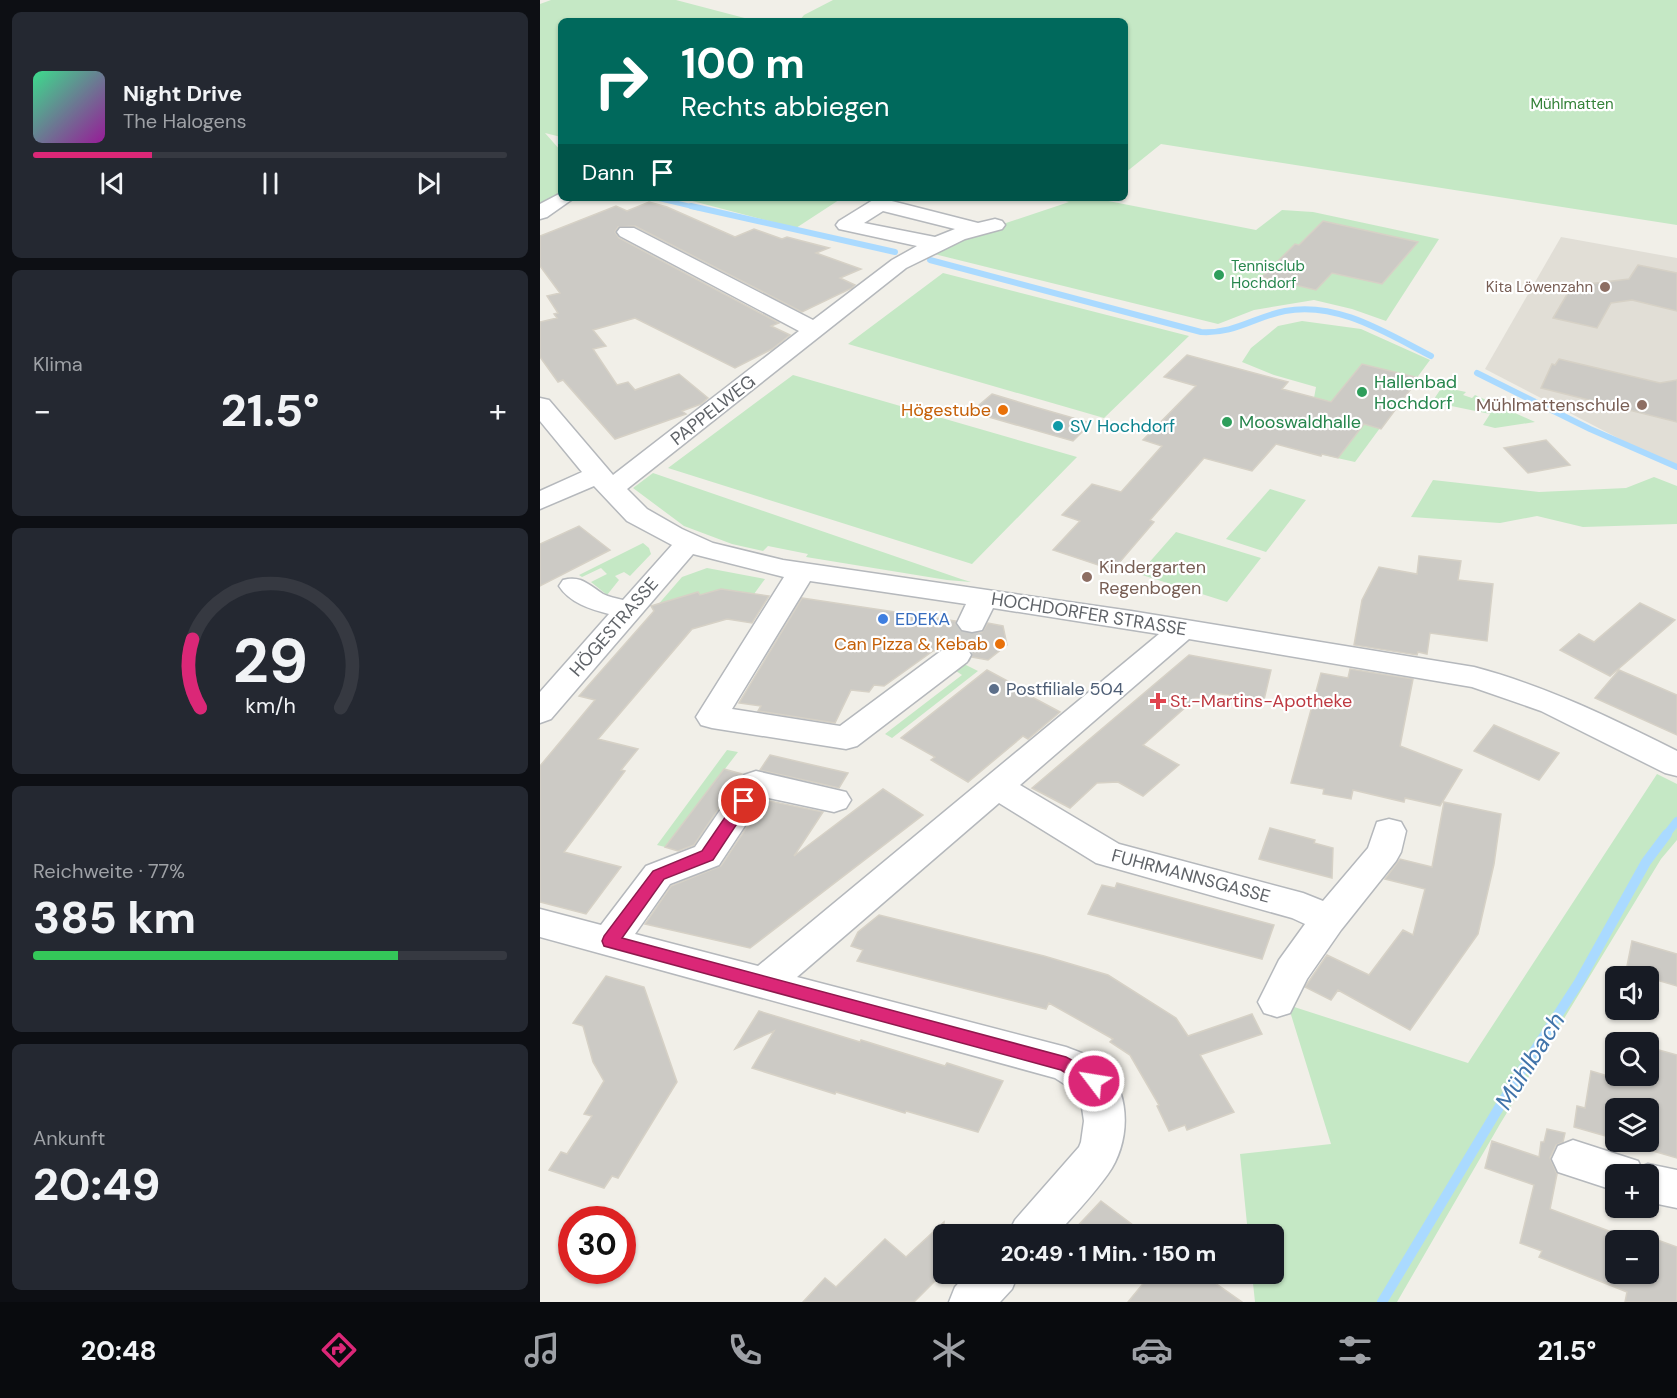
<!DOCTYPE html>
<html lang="de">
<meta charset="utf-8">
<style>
:root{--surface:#171b24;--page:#242831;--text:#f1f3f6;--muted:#9ea1a6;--line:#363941;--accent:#db2777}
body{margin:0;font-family:"DM Sans",sans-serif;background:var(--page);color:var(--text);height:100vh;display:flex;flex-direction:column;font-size:22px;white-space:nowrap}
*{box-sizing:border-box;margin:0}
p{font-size:20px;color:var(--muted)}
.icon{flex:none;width:33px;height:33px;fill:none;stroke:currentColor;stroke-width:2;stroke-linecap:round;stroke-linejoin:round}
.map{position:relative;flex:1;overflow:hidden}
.details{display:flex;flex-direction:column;gap:12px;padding:12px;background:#0d0f14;width:540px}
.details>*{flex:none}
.guide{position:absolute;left:18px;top:18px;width:570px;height:183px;border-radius:9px;box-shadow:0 2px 4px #0004;background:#00695c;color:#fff;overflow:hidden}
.buttons{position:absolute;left:1065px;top:966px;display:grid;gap:12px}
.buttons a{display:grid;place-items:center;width:54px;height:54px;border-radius:9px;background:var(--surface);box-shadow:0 2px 4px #0004;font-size:30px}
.speed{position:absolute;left:18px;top:1206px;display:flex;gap:12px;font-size:30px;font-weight:700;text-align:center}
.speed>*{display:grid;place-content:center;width:78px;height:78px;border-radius:50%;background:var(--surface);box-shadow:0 2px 4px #0004;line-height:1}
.speed .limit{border:9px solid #d22;background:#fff;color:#111}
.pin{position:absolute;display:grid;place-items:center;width:51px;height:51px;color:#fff;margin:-26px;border:3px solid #fff;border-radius:50%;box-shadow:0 2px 6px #0007}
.me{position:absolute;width:66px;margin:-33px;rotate:301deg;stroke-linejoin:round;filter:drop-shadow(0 0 4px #0008)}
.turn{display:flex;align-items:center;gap:21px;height:126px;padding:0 24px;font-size:27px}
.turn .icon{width:78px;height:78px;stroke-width:2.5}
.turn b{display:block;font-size:42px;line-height:51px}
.then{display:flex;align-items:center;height:57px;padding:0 24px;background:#0003;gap:12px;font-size:22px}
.big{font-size:45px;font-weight:800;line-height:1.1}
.details .widget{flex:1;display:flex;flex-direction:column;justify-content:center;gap:9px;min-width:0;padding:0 21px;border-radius:9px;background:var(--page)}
.details .dial{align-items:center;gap:0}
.dial svg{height:156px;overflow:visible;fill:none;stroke:var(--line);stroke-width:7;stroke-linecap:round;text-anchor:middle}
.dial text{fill:var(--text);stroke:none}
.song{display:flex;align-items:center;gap:18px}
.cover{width:72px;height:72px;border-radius:9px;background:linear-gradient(135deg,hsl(150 70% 55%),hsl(300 70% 35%))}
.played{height:6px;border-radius:3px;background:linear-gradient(90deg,var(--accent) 25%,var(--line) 25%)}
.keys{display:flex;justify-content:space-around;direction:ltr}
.heat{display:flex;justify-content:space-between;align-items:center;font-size:33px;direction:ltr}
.charge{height:9px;border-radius:4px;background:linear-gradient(90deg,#34c759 77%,var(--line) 0)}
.trip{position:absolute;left:393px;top:1224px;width:351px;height:60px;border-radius:9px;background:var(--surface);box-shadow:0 2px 4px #0004;font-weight:800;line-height:60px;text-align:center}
.tab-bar{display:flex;height:96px;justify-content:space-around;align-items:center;background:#090b0e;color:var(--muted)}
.tab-bar .icon{width:42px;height:42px}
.tab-bar .active{color:var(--accent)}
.tab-bar b{font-size:27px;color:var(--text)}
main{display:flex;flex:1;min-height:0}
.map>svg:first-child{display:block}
.education{fill:#e1ded6}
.green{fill:#c5e8c5}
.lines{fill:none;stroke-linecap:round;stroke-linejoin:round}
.stream-far3{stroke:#aadaff;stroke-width:4.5}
.stream-far2{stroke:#aadaff;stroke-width:6}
.stream-far1{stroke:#aadaff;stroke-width:8}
.stream{stroke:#aadaff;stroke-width:10}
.building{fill:#cccac5;stroke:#d6d1c6;stroke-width:1.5}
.minor-tunnel{stroke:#ccccc8;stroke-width:30;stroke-dasharray:30 15;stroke-linecap:butt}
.minor-casing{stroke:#b5b8bc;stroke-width:3}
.minor{fill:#fff;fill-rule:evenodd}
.route{fill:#db2777;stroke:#8e194d;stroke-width:1.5}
.leisure-dot{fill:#2e9e5b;stroke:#fff;stroke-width:2}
.education-dot{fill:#8d6e63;stroke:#fff;stroke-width:2}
.food-dot{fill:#e8710a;stroke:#fff;stroke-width:2}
.culture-dot{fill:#0f9aa8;stroke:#fff;stroke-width:2}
.shop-dot{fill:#3f7fe0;stroke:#fff;stroke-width:2}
.service-dot{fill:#5c6f8a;stroke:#fff;stroke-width:2}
.health-dot{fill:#e0444e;stroke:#fff;stroke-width:2}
.labels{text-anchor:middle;stroke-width:4.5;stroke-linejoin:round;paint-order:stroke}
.far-park-label{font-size:15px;fill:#348238;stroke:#fff}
.far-leisure-label{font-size:15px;fill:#27864d;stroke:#fff;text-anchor:start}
.far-education-label{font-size:15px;fill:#785e54;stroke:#fff;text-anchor:end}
.leisure-label{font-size:18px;fill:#27864d;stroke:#fff;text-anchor:start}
.education-label{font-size:18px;fill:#785e54;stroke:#fff;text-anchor:end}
.street-label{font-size:18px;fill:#5f6368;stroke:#fff}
.food-label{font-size:18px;fill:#c56008;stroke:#fff;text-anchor:end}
.culture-label{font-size:18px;fill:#0d838f;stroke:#fff;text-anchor:start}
.shop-label{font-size:18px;fill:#366cbe;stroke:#fff;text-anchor:start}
.service-label{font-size:18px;fill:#4e5e75;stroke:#fff;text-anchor:start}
.health-label{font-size:18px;fill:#be3a42;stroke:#fff;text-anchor:start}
.near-water-label{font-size:24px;font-style:italic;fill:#4174aa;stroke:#fff}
</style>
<main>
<section class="details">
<div class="widget">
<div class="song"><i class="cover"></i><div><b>Night Drive</b><p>The Halogens</p></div></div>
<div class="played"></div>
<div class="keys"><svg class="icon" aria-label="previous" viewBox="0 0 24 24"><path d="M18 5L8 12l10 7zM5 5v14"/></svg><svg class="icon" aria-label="pause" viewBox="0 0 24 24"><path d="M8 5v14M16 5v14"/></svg><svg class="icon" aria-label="next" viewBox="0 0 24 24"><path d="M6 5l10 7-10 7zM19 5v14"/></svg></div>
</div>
<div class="widget"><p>Klima</p>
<div class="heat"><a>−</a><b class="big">21.5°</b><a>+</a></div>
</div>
<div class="widget dial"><svg viewBox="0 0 100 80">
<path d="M14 69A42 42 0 1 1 86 69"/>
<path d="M14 69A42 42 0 0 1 10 34" stroke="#db2777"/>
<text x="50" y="56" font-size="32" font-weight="700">29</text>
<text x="50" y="72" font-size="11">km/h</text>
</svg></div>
<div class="widget"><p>Reichweite · 77%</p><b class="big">385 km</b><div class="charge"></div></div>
<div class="widget"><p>Ankunft</p><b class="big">20:49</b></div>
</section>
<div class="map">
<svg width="1137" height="1302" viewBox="0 0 1137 1302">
<rect width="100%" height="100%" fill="#f1efe8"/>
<path class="education" d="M 1021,237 L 1137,258 L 1137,465 L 1097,448 L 945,369 Z"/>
<path class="green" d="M 11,0 L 136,0 L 216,21 L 21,21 L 21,137 L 5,133 L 21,151 L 21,198 L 0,218 L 0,4 Z
M 293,0 L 1137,0 L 1137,225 L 621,144 L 585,173 L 585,21 L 259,21 L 264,15 Z
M 141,198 L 302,198 L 256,228 Z
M 515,198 L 553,198 L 716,230 L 742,210 L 773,212 L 899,239 L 846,321 L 812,309 L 774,300 L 714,310 L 678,324 L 382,251 L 529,202 Z
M 403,273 L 649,336 L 564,418 L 308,344 Z
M 762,321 L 821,329 L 890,360 L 815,462 L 748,447 L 774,398 L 776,387 L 734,375 L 702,362 L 711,348 L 738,326 Z
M 253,375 L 537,457 L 432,564 L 128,468 Z
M 902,387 L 926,392 L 923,395 L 932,398 L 935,395 L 995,422 L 955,428 L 943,425 L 950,414 L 892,402 Z
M 113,473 L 421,579 L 431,582 L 407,580 L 266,557 L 268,554 L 228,546 L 223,551 L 192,544 L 144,526 L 93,488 Z
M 1114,477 L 1137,486 L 1137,524 L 1043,527 L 997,516 L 960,523 L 871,517 L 893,480 L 999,492 L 1086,488 Z
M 730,489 L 766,500 L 726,552 L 686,539 Z
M 636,532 L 721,558 L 687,602 L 599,574 Z
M 103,543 L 109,548 L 111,554 L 90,576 L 84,572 L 75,576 L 79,580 L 67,595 L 51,582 L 67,574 L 61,568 L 42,577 L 39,575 Z
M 167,568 L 225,579 L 214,594 L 181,589 L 160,595 L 158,592 L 116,607 L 142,577 Z
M 418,661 L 438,671 L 352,738 L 345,734 L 422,675 L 410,667 Z
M 187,750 L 198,752 L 125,847 L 117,845 Z
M 1117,774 L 1137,784 L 1137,840 L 1121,859 L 960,1124 L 857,1302 L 715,1302 L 712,1274 L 734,1274 L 734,1234 L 708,1234 L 700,1154 L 791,1144 L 748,1005 L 928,1063 Z"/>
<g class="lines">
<path class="stream-far3" d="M 116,198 L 158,208"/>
<path class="stream-far2" d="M 151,206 L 355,252
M 390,260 L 661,332 C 695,334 714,317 745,311 C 797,301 846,333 891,356
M 937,373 L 1050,429 L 1137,467"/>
<path class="stream-far1" d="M 1126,835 L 1137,821"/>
<path class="stream" d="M 842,1302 L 975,1081 L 1039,982 L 1106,862 L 1127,834"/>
</g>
<path class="building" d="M 109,202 L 127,207 L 195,237 L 214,229 L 242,239 L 247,237 L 289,248 L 276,253 L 321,269 L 300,278 L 315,285 L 312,288 L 262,312 L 95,226 L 78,227 L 75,232 L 79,238 L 239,323 L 231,326 L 250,335 L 232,349 L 195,368 L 95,318 L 53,330 L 66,346 L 53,349 L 77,385 L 88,382 L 95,390 L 139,374 L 168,398 L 161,404 L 142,411 L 146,414 L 75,439 L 23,380 L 18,382 L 0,357 L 0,322 L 17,318 L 14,314 L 18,313 L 7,296 L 20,293 L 0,266 L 0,236 L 76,206 L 87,211 Z
M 783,221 L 878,242 L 842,284 L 792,273 L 776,290 L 722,277 L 755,244 L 759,245 Z
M 1098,265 L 1137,273 L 1137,311 L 1092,300 L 1071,303 L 1057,328 L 1013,318 L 1032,286 L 1089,279 Z
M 647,355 L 748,382 L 742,389 L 791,402 L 822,364 L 879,378 L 841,429 L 824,424 L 798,458 L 782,454 L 781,456 L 736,444 L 712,471 L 664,458 L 610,520 L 614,522 L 573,570 L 513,550 L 540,521 L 522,515 L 552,484 L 581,492 L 622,446 L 603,440 L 656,386 L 624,377 Z
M 1019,359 L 1120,383 L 1137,380 L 1137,422 L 1001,388 L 1012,364 L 1015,365 Z
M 452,394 L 495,407 L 551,423 L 533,441 L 431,412 Z
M 1006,440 L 1030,465 L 988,473 L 964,448 Z
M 39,526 L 70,550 L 0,586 L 0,544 Z
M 879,556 L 921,561 L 918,580 L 953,584 L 947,641 L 890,633 L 887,654 L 878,652 L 877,655 L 814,645 L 822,600 L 839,567 L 877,574 Z
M 181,589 L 229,596 L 212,623 L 187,619 L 152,629 L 58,739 L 98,749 L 81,770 L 85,771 L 24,852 L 81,867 L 46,914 L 0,902 L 0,766 L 55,700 L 39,696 L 114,611 L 111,606 L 158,592 L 160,595 Z
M 262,598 L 416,621 L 415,624 L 420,631 L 432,634 L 442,632 L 448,623 L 463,626 L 467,645 L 448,660 L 432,657 L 429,647 L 417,643 L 393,651 L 344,686 L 334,685 L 329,692 L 311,690 L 295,723 L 218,711 L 221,706 L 199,703 Z
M 1100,603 L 1135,620 L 1070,676 L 1020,650 L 1039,634 L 1054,642 Z
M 649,655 L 731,670 L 724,700 L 674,693 L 669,701 L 656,698 L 603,745 L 639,765 L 603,796 L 578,782 L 557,783 L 530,808 L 492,788 Z
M 810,669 L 873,679 L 860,746 L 922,770 L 900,806 L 865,798 L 864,802 L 813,790 L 811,799 L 783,794 L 784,789 L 751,783 L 781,673 L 808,678 Z
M 447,670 L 494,695 L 492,697 L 520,712 L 488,739 L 483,736 L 428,782 L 391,760 L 395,757 L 361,738 Z
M 1079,670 L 1137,695 L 1137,735 L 1055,698 Z
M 954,725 L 1019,753 L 999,780 L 934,751 Z
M 230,755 L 277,766 L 308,773 L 299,788 L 220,770 Z
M 184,769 L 202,774 L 154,845 L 138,851 L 125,847 Z
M 343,789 L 383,815 L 210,948 L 105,924 L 131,886 L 181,866 L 225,800 L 283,812 L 254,856 Z
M 904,802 L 961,814 L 954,864 L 938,934 L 870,1030 L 798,990 L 791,1000 L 765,987 L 787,955 L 829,975 L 863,930 L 873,935 L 885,889 L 845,879 L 860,859 L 892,867 Z
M 730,828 L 775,840 L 774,843 L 793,848 L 792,878 L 719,859 Z
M 577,883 L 734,925 L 722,959 L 548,914 L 562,885 L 575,888 Z
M 339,915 L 504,956 L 568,975 L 636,1018 L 648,1036 L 712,1014 L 722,1034 L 660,1055 L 694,1112 L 647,1130 L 645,1125 L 629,1131 L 617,1106 L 619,1105 L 590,1055 L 570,1042 L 573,1039 L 509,1003 L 506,1009 L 317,961 L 323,950 L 311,946 L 318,932 Z
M 1092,941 L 1137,954 L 1137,986 L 1086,971 Z
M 66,976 L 104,987 L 137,1082 L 78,1178 L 72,1176 L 64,1188 L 9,1170 L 21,1152 L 27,1154 L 52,1116 L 44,1114 L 64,1081 L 53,1062 L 43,1026 L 33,1023 Z
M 219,1011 L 320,1042 L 321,1040 L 405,1066 L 407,1063 L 463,1081 L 438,1132 L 366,1111 L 365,1113 L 296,1092 L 295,1094 L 212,1068 L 234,1031 L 195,1049 Z
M 1108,1047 L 1137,1055 L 1137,1158 L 1082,1142 L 1108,1142 L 1108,1108 L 1076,1108 L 1076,1139 L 1034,1127 L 1037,1106 L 1045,1108 L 1051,1071 L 1078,1079 L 1079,1076 L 1108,1076 Z
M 1007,1129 L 1025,1133 L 1023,1142 L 1016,1145 L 1010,1158 L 1017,1174 L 1010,1209 L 1093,1240 L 1076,1240 L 1076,1274 L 1108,1274 L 1108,1240 L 1096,1240 L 1098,1233 L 1137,1247 L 1137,1302 L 1085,1302 L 1087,1292 L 999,1257 L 1002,1251 L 980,1243 L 994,1185 L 945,1168 L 952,1141 L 999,1157 L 1001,1142 L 1004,1142 Z
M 561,1201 L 605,1234 L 530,1234 Z
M 404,1222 L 404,1272 L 374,1302 L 263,1302 L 285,1278 L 296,1287 L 345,1239 L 366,1257 Z
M 611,1274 L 676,1274 L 671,1280 L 702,1302 L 588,1302 Z"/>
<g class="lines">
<path class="minor-tunnel" d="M 416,655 L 432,623"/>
<defs>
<path id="minor" d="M 21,193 L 21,198 L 34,198 L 7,217 L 0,219 L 0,204 Z
M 340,198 L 438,223 L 455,219 L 462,221 L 465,225 L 462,229 L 425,239 L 366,268 L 87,489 L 107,509 L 142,529 L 173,543 L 243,560 L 591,611 L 934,667 C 1006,686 1071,718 1137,751 L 1137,776 L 1125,773 L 1001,711 L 932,687 L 649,639 L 480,785 L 579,844 L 763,893 L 783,901 L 828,848 L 837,822 L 849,819 L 861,822 L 866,831 L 861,852 L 856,861 L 801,930 L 767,979 L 750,1013 L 737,1017 L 724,1013 L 718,1002 L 739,960 L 765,924 L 752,918 L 556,863 L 459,803 L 257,977 L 526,1047 C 539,1052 558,1058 567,1069 C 592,1098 589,1144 568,1174 C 553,1195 534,1215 517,1234 L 468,1234 L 475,1220 L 539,1147 L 541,1142 L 544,1121 L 540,1094 L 515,1078 L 0,937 L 0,909 L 61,925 L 106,866 L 155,847 L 204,775 L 216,771 L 306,792 L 311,800 L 306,808 L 294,812 L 224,797 L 179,865 L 130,884 L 95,934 L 218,966 L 619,634 L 453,608 L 442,630 L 432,632 L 422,630 L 417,623 L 426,604 L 270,581 L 192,709 L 300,726 L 405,648 L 416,645 L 427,648 L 431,655 L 427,662 L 317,746 L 306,749 L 172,728 L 161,725 L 156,717 L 244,577 L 153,554 L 11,719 L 0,723 L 0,692 L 69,614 C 50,609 30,603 19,586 L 23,580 C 41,575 49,585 63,594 C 69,597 76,598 83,600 L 132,545 L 87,521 L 54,486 L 0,509 L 0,491 L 42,472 L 0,421 L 0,398 L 9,400 L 73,475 L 259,331 L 80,236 L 77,232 L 80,228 L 94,228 L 273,320 L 352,260 L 377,246 L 299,229 L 296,225 L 299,221 L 333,200 ZM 343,211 L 415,229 L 395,237 L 324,223 Z
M 1033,1140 L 1098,1161 L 1101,1167 L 1108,1164 L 1137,1170 L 1137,1208 L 1108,1202 L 1108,1174 L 1076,1174 L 1076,1191 L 1018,1172 L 1012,1159 L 1018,1146 Z
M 427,1274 L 478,1274 L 472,1289 L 460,1302 L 409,1302 L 415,1287 Z"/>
</defs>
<use href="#minor" class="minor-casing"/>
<use href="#minor" class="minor"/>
</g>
<path class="route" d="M 204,796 L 210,797 L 212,801 L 173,860 L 124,879 L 82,938 L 526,1057 L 560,1075 L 563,1081 L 560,1086 C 547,1091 533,1077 521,1070 L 64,946 L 62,941 L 64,936 L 113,871 L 162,851 L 199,797 Z"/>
<g class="leisure-dot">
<circle cx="679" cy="275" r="6"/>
<circle cx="822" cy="392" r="6"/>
<circle cx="687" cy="422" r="6"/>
</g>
<g class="education-dot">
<circle cx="1065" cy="287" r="6"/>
<circle cx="1102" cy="405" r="6"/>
<circle cx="547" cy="577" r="6"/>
</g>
<g class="food-dot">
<circle cx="463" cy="410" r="6"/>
<circle cx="460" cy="644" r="6"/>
</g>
<circle class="culture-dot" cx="518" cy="426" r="6"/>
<circle class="shop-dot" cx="343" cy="619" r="6"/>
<circle class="service-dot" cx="454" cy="689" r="6"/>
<path class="health-dot" d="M615 692h6v6h6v6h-6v6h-6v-6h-6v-6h6z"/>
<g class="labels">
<g class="far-park-label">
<text x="1032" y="109">Mühlmatten</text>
</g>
<g class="far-leisure-label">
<text x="691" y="271">Tennisclub<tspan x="691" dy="17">Hochdorf</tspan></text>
</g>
<g class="far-education-label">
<text x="1053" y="292">Kita Löwenzahn</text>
</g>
<g class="leisure-label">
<text x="834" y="388">Hallenbad<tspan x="834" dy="21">Hochdorf</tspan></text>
<text x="699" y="428">Mooswaldhalle</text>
</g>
<g class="education-label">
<text x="1090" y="411">Mühlmattenschule</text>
<text x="559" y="573" text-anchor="start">Kindergarten<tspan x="559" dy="21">Regenbogen</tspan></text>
</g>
<g class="street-label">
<text transform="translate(173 410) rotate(-38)" y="6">PAPPELWEG</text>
<text transform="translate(549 614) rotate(9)" y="6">HOCHDORFER STRASSE</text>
<text transform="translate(74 627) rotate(-49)" y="6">HÖGESTRASSE</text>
<text transform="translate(651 876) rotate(15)" y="6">FUHRMANNSGASSE</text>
</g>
<g class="food-label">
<text x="451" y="416">Högestube</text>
<text x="448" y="650">Can Pizza &amp; Kebab</text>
</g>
<g class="culture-label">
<text x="530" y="432">SV Hochdorf</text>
</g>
<g class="shop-label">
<text x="355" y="625">EDEKA</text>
</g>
<g class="service-label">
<text x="466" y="695">Postfiliale 504</text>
</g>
<g class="health-label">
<text x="630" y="707">St.-Martins-Apotheke</text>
</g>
<g class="near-water-label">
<text transform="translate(990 1061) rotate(-58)" y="8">Mühlbach</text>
</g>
</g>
</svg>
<div class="buttons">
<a><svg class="icon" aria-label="sound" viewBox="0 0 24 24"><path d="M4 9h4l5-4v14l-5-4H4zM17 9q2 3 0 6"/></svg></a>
<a><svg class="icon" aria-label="search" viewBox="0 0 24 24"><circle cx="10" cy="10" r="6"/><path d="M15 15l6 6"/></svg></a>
<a><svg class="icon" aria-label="layers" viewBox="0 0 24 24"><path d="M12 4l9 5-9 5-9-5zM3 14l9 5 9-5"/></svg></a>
<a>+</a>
<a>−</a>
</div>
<div class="speed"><div class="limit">30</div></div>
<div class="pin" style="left:204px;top:801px;background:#d93025"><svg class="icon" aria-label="arrive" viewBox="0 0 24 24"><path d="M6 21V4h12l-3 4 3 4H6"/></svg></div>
<svg class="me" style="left:554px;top:1081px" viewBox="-20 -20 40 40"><circle r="17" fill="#db2777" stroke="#fff" stroke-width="3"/><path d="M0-11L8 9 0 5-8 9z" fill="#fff"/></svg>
<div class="trip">20:49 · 1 Min. · 150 m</div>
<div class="guide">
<div class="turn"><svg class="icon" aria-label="right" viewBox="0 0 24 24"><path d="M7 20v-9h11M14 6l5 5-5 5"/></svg><div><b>100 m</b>Rechts abbiegen</div></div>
<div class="then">Dann<svg class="icon" aria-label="arrive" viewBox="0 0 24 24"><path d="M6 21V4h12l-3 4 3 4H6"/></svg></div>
</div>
</div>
</main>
<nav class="tab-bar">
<b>20:48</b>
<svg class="icon active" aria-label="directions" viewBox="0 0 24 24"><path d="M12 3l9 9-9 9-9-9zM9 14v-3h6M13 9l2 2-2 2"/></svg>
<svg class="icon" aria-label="music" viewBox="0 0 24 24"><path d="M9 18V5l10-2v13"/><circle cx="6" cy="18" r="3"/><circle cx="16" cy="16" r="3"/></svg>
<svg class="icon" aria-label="phone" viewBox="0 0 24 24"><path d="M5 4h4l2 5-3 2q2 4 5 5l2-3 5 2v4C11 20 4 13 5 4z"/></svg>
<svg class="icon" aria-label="climate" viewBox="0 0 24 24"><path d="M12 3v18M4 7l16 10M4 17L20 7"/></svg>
<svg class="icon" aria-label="car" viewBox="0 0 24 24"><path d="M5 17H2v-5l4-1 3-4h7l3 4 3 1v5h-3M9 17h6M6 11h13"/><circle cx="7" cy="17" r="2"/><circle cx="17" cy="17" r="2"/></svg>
<svg class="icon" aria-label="filters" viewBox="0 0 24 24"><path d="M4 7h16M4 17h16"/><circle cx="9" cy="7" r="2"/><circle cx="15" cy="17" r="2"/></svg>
<b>21.5°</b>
</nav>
